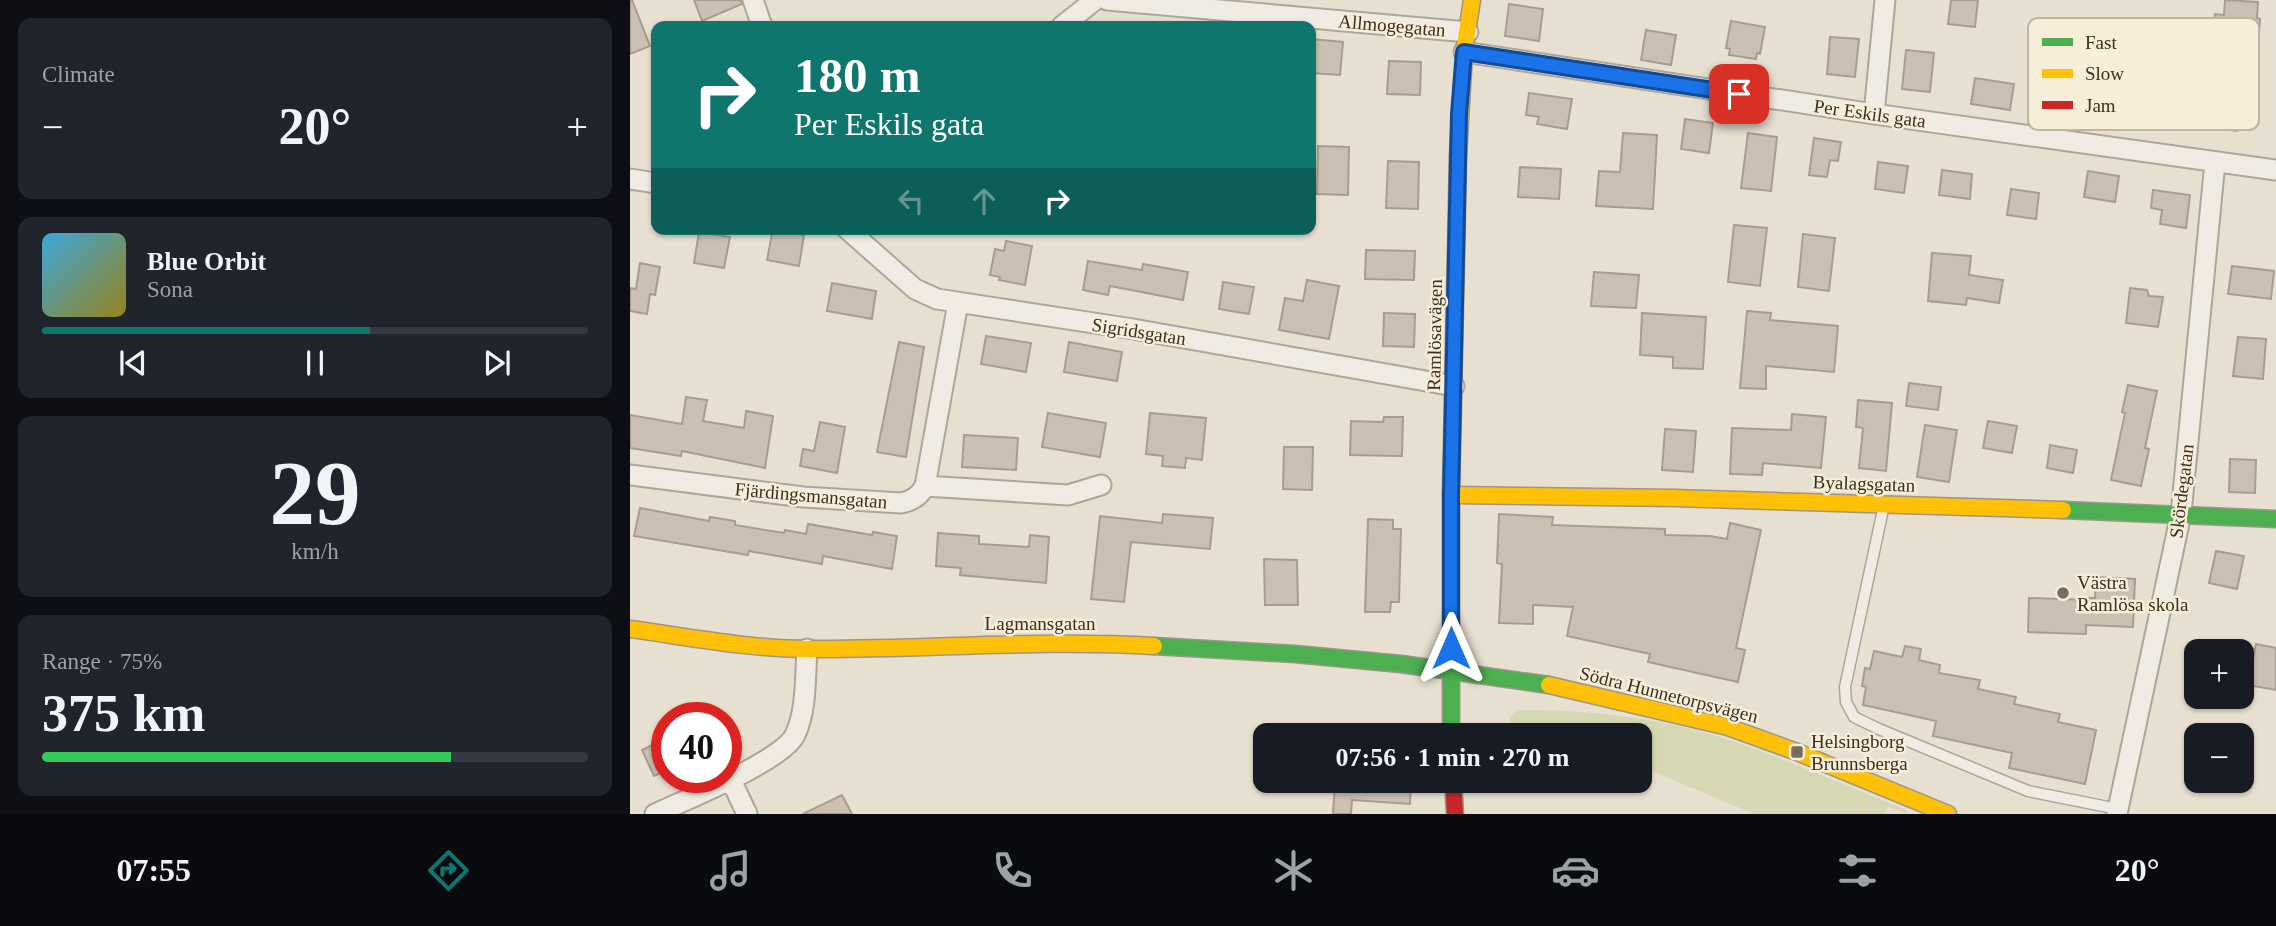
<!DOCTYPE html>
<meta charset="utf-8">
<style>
:root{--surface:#171b24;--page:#20242c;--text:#f1f3f6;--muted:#9ea1a6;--line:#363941;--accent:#0f766e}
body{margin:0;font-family:"Times New Roman",serif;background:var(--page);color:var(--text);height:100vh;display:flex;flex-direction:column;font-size:26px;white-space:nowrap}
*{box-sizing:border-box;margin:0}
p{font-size:23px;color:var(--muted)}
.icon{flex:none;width:38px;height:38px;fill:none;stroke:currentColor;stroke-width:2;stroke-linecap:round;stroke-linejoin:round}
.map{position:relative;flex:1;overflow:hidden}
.details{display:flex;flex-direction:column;gap:18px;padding:18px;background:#0d0f14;width:630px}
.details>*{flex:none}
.guide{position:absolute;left:21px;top:21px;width:665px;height:214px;border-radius:14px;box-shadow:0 2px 5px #0004;background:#0f766e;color:#fff;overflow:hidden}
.fabs{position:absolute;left:1554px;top:639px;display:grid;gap:14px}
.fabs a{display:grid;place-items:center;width:70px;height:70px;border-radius:14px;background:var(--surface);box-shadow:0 2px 5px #0004;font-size:35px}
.speed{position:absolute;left:21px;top:702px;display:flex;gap:14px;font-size:35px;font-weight:700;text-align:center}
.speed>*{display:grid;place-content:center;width:91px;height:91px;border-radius:50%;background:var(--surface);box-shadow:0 2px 5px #0004;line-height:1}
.speed .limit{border:10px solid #d22;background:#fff;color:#111}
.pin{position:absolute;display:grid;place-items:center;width:60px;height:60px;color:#fff;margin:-30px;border-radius:14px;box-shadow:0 4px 10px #0006}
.me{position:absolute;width:77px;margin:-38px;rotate:0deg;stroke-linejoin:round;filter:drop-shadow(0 0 5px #0008)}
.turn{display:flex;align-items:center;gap:24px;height:147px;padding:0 28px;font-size:32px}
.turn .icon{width:91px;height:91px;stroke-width:2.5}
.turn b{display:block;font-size:49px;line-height:60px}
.lanes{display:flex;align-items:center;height:66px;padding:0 28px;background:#0003;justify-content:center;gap:35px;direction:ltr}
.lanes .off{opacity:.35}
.big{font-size:52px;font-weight:700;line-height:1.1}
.details .tile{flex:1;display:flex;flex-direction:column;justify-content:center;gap:10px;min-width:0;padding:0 24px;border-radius:14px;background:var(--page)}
.details .dial{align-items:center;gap:0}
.dial b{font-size:91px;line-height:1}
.song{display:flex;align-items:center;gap:21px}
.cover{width:84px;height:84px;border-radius:10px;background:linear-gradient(135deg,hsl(200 70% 55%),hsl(50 70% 35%))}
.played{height:7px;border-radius:4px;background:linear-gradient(90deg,var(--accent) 60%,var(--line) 60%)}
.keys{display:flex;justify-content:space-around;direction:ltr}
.heat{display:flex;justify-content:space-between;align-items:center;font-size:38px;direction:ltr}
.charge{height:10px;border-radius:5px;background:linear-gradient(90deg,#34c759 75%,var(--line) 0)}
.trip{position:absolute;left:623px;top:723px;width:399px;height:70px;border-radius:14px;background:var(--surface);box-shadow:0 2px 5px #0004;font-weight:700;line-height:70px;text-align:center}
.tabs{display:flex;height:112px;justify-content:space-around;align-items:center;background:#090b0e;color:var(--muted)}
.tabs .icon{width:49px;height:49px}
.tabs .on{color:var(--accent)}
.tabs b{font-size:32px;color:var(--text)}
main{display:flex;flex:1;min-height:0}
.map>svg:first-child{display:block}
.green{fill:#d6d7b3}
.building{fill:#cbbfb2;stroke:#a89c90;stroke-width:2}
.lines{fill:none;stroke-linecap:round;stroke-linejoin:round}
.lane-casing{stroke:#ada599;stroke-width:13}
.street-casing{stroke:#ada599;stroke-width:23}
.fast-casing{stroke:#9c958a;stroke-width:19}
.slow-casing{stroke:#9c958a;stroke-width:19}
.jam-casing{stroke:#9c958a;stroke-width:19}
.lane{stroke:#efebe3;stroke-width:10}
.street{stroke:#efebe3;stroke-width:19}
.fast{stroke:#4caf50;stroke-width:16}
.slow{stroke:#ffc107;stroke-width:16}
.jam{stroke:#c62828;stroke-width:16}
.route-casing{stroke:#114b97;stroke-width:18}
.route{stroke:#1a73e8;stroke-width:12}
.poi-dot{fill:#786c5e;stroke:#f7eed8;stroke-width:2.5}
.labels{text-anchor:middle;stroke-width:5;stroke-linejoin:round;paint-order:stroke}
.street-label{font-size:19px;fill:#3d2e20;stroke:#f7eed8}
.poi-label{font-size:19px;fill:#3d2e20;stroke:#f7eed8;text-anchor:start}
.key{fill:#f7eed8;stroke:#bfb4a1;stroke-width:2}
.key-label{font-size:19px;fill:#3d2e20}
</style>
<main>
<section class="details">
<div class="tile"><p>Climate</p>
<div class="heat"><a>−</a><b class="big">20°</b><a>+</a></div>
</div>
<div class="tile">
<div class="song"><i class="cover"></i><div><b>Blue Orbit</b><p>Sona</p></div></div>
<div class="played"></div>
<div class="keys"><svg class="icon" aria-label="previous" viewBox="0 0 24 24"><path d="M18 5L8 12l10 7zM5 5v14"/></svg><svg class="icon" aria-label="pause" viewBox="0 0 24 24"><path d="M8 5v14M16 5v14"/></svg><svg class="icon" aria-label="next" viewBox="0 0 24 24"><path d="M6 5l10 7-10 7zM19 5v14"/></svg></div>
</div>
<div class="tile dial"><b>29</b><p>km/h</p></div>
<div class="tile"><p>Range · 75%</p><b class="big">375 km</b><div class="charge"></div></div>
</section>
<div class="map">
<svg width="1646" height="814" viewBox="0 0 1646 814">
<rect width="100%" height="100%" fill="#e7e0d1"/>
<path class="green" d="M 888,710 C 960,709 1040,719 1108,743 C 1165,763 1221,788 1277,810 L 1276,813 L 1258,807 L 1254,814 L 1124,814 L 1010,766 L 1010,735 L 929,735 L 880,723 L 880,716 Z"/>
<path class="building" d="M 0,0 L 2,0 L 20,46 L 0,54 Z
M 64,0 L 111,0 L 112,4 L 72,21 Z
M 1321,0 L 1348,0 L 1345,27 L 1318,24 Z
M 1595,0 L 1628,2 L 1627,18 L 1630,19 L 1627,63 L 1590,60 L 1591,48 L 1583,47 L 1585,14 L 1594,15 Z
M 879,4 L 913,9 L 909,41 L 875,36 Z
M 1101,21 L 1135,27 L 1130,54 L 1127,53 L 1126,59 L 1099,55 L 1100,49 L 1096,48 Z
M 1016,30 L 1046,35 L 1041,65 L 1011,60 Z
M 1200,37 L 1229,39 L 1225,77 L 1197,74 Z
M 681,39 L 713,42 L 710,75 L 681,73 Z
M 1276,50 L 1304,53 L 1300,92 L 1272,89 Z
M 759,61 L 791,62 L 790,95 L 757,94 Z
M 1345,78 L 1384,84 L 1380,110 L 1341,104 Z
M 1565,90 L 1612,96 L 1607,131 L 1560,125 Z
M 899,93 L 942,99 L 937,129 L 907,124 L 909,117 L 896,115 Z
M 1055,119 L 1083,123 L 1079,153 L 1051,149 Z
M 993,133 L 1027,135 L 1023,209 L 966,206 L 969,171 L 990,172 Z
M 1118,133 L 1147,137 L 1141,191 L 1111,188 Z
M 1184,138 L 1211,142 L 1208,161 L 1200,160 L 1197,177 L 1179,175 Z
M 688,146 L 719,147 L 718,195 L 687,194 Z
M 758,161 L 789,162 L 788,209 L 756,208 Z
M 1248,162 L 1278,166 L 1274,193 L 1245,189 Z
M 890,167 L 931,169 L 929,199 L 888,197 Z
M 1312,170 L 1342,174 L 1340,199 L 1309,195 Z
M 1458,171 L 1489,176 L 1485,202 L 1454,197 Z
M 1381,189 L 1409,193 L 1406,219 L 1377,215 Z
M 1523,190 L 1560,195 L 1556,228 L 1530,224 L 1532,210 L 1521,208 Z
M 1104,225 L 1137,228 L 1130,286 L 1098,282 Z
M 143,229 L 174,235 L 169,266 L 137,260 Z
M 69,232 L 100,237 L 94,268 L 64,263 Z
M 1173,234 L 1205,238 L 1199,291 L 1168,287 Z
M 376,241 L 402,246 L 395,285 L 369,280 L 370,277 L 360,275 L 365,249 L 374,251 Z
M 736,250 L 785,251 L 784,280 L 735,279 Z
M 1302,253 L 1341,256 L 1339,275 L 1373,280 L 1369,303 L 1337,298 L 1336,305 L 1298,301 Z
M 458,261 L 512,270 L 513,264 L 558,272 L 553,300 L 480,286 L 478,295 L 453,290 Z
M 10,263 L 30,267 L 25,295 L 20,294 L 17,314 L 0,311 L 0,288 L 6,289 Z
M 1602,266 L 1644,271 L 1641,299 L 1598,294 Z
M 964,272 L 1009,275 L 1006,308 L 961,306 Z
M 677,280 L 709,286 L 699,339 L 649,330 L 655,298 L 673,301 Z
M 593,282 L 624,287 L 619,314 L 589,309 Z
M 202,283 L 246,291 L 242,319 L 197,311 Z
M 1500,288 L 1517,290 L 1519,296 L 1533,297 L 1528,327 L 1496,323 Z
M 1117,311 L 1141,313 L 1140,320 L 1208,326 L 1204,372 L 1136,366 L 1136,389 L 1110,388 Z
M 754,313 L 785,314 L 784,347 L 753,346 Z
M 1012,313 L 1076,317 L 1073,369 L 1043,368 L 1043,357 L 1010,355 Z
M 356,336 L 401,343 L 396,372 L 351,364 Z
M 1608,337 L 1636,339 L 1633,379 L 1603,376 Z
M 269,342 L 294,347 L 276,457 L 247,452 Z
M 439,342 L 492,352 L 487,381 L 434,372 Z
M 1279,383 L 1311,387 L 1308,410 L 1276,406 Z
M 1498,385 L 1527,391 L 1515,448 L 1519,449 L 1511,486 L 1481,480 L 1495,413 L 1492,412 Z
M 56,397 L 77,400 L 73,421 L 114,428 L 116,411 L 143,416 L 135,468 L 52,451 L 51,456 L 0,448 L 0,415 L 52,424 Z
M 1228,400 L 1262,403 L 1256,471 L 1229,468 L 1233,428 L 1226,427 Z
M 418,413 L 476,423 L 470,457 L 412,447 Z
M 520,413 L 576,418 L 572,460 L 556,458 L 555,468 L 532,466 L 533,456 L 516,454 Z
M 1162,414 L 1196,417 L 1191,468 L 1133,463 L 1132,475 L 1100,474 L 1102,428 L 1161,430 Z
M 754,417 L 773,417 L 772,456 L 720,455 L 721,421 L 753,422 Z
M 1358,421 L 1387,426 L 1382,453 L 1353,448 Z
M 190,422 L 215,427 L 207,473 L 170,466 L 173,449 L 184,451 Z
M 1295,425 L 1327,430 L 1319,482 L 1287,477 Z
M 1035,429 L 1066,431 L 1063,472 L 1032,470 Z
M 334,435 L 388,438 L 386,470 L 332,467 Z
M 1420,445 L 1447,450 L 1443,473 L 1417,468 Z
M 654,447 L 683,447 L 682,490 L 653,489 Z
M 1600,459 L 1626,460 L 1625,493 L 1599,492 Z
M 10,508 L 79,521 L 80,517 L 105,521 L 105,525 L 154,533 L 155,530 L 176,534 L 178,524 L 242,535 L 243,532 L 267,536 L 262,569 L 193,556 L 192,564 L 119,551 L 118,555 L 4,536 Z
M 533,514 L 583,518 L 580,549 L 501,542 L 494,602 L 461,599 L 470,516 L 532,523 Z
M 869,514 L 923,517 L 922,525 L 1035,529 L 1035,535 L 1080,536 L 1097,539 L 1100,523 L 1131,530 L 1106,648 L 1115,650 L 1108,682 L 1018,662 L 1020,654 L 937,636 L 943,607 L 903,605 L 903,624 L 869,623 L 872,564 L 867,563 Z
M 738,519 L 763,520 L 763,529 L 771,529 L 769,602 L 761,602 L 760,612 L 735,612 Z
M 308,533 L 349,536 L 349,544 L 399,547 L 400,535 L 419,537 L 416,583 L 330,575 L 331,568 L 306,566 Z
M 1586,551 L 1614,556 L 1607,589 L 1579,583 Z
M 634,559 L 667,560 L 668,605 L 635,605 Z
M 1466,577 L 1505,579 L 1503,627 L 1456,625 L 1456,634 L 1398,632 L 1399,598 L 1458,600 L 1457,598 L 1465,598 Z
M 1626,644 L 1646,648 L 1646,690 L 1618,685 Z
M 1275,646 L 1291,649 L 1289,660 L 1310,665 L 1309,673 L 1350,680 L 1348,689 L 1386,697 L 1384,704 L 1430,714 L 1428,722 L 1466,730 L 1455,784 L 1379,768 L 1382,753 L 1303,736 L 1306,721 L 1233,705 L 1236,687 L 1232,686 L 1235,668 L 1240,669 L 1244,651 L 1272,657 Z
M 37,738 L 37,770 L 24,776 L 12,750 Z
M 705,780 L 781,780 L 780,804 L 722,800 L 721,814 L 703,814 Z
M 212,795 L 222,814 L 173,814 Z"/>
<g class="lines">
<defs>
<path id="lane" d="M 1254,505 L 1215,687 L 1216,702 L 1224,717 L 1249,729 L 1398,791 L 1488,809"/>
<path id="street" d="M 123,0 L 132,26
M 477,0 L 838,32
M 432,26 L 465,0
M 834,52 L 1244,114 L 1646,170
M 1244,114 L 1255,0
M 0,179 L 26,183
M 217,229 L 285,289 L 307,299 L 503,329 L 824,386
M 0,475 L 173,497 L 271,503 C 282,501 290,496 295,486 L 328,303
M 295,486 L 438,495 L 471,485
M 100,778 L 117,814
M 25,814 C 55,800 152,761 165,735 C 177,710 175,676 177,649
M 1487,814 L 1551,514 L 1585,162"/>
<path id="fast" d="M 1433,510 L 1646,519
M 524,646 L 665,654 L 771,664 L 919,685
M 821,735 L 821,495 L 828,155"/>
<path id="slow" d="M 828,155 L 834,52 L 842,0
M 821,495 L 1044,498 L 1433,510
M 0,629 C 59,637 120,649 179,649 C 294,650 408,639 524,646
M 919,685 L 1098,727 L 1167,752 L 1318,814"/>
<path id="jam" d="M 823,780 L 825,814"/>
</defs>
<use href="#lane" class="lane-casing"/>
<use href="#street" class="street-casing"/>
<use href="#fast" class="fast-casing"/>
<use href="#slow" class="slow-casing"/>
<use href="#jam" class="jam-casing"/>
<use href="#lane" class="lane"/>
<use href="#street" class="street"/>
<use href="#fast" class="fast"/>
<use href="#slow" class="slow"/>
<use href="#jam" class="jam"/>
</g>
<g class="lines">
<defs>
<path id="route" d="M 821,648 L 821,495 L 829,114 L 834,52 L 1109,94"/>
</defs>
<use href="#route" class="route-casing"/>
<use href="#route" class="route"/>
</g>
<g class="poi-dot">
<circle cx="1433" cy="593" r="7"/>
<rect x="1160" y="745" width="14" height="14" rx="3.5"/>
</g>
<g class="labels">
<g class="street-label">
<text transform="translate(762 25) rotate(5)" y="7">Allmogegatan</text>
<text transform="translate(1240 113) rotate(8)" y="7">Per Eskils gata</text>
<text transform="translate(509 331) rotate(9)" y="7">Sigridsgatan</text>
<text transform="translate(804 335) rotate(-89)" y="7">Ramlösavägen</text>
<text transform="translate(1234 483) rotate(2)" y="7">Byalagsgatan</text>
<text transform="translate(1551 491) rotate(-83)" y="7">Skördegatan</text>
<text transform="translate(181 495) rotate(5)" y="7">Fjärdingsmansgatan</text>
<text x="410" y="630">Lagmansgatan</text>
<text transform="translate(1039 694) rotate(14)" y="7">Södra Hunnetorpsvägen</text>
</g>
<g class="poi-label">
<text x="1447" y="589">Västra<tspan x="1447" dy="22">Ramlösa skola</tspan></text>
<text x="1181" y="748">Helsingborg<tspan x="1181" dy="22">Brunnsberga</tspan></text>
</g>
</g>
<rect x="1398" y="18" width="231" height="112" rx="10" class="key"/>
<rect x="1412" y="38" width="31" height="8" fill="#4caf50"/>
<rect x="1412" y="69" width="31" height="9" fill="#ffc107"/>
<rect x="1412" y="101" width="31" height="8" fill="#c62828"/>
<g class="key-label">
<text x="1455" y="49">Fast</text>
<text x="1455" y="80">Slow</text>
<text x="1455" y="112">Jam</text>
</g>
</svg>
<div class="fabs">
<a>+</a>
<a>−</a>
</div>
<div class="speed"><div class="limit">40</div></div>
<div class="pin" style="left:1109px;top:94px;background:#d93025"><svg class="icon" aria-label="arrive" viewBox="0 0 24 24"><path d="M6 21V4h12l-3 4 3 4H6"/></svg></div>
<svg class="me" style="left:821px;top:648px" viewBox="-20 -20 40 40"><path d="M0-17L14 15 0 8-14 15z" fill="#1a73e8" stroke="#fff" stroke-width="4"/></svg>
<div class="trip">07:56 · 1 min · 270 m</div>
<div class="guide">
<div class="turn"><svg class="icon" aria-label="right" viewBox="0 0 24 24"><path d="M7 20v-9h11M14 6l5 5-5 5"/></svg><div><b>180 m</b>Per Eskils gata</div></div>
<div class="lanes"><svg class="icon off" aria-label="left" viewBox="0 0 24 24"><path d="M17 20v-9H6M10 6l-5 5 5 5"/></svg><svg class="icon off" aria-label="ahead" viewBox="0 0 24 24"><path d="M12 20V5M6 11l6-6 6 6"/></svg><svg class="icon" aria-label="right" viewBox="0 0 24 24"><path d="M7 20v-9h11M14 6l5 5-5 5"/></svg></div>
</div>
</div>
</main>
<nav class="tabs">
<b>07:55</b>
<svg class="icon on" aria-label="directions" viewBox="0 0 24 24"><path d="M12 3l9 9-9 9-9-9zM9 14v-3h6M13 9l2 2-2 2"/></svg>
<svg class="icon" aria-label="music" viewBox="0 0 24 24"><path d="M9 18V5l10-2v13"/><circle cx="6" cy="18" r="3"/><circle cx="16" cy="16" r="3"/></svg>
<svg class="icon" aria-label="phone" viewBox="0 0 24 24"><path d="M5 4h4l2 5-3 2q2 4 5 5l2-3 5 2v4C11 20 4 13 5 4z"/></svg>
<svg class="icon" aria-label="climate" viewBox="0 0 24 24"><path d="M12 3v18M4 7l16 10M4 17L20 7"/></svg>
<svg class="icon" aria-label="car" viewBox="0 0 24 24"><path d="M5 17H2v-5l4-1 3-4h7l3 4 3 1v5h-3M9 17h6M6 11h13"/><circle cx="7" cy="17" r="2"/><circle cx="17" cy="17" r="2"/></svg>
<svg class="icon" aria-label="filters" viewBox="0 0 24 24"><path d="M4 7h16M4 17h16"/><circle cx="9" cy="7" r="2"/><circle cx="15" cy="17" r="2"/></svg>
<b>20°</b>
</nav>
